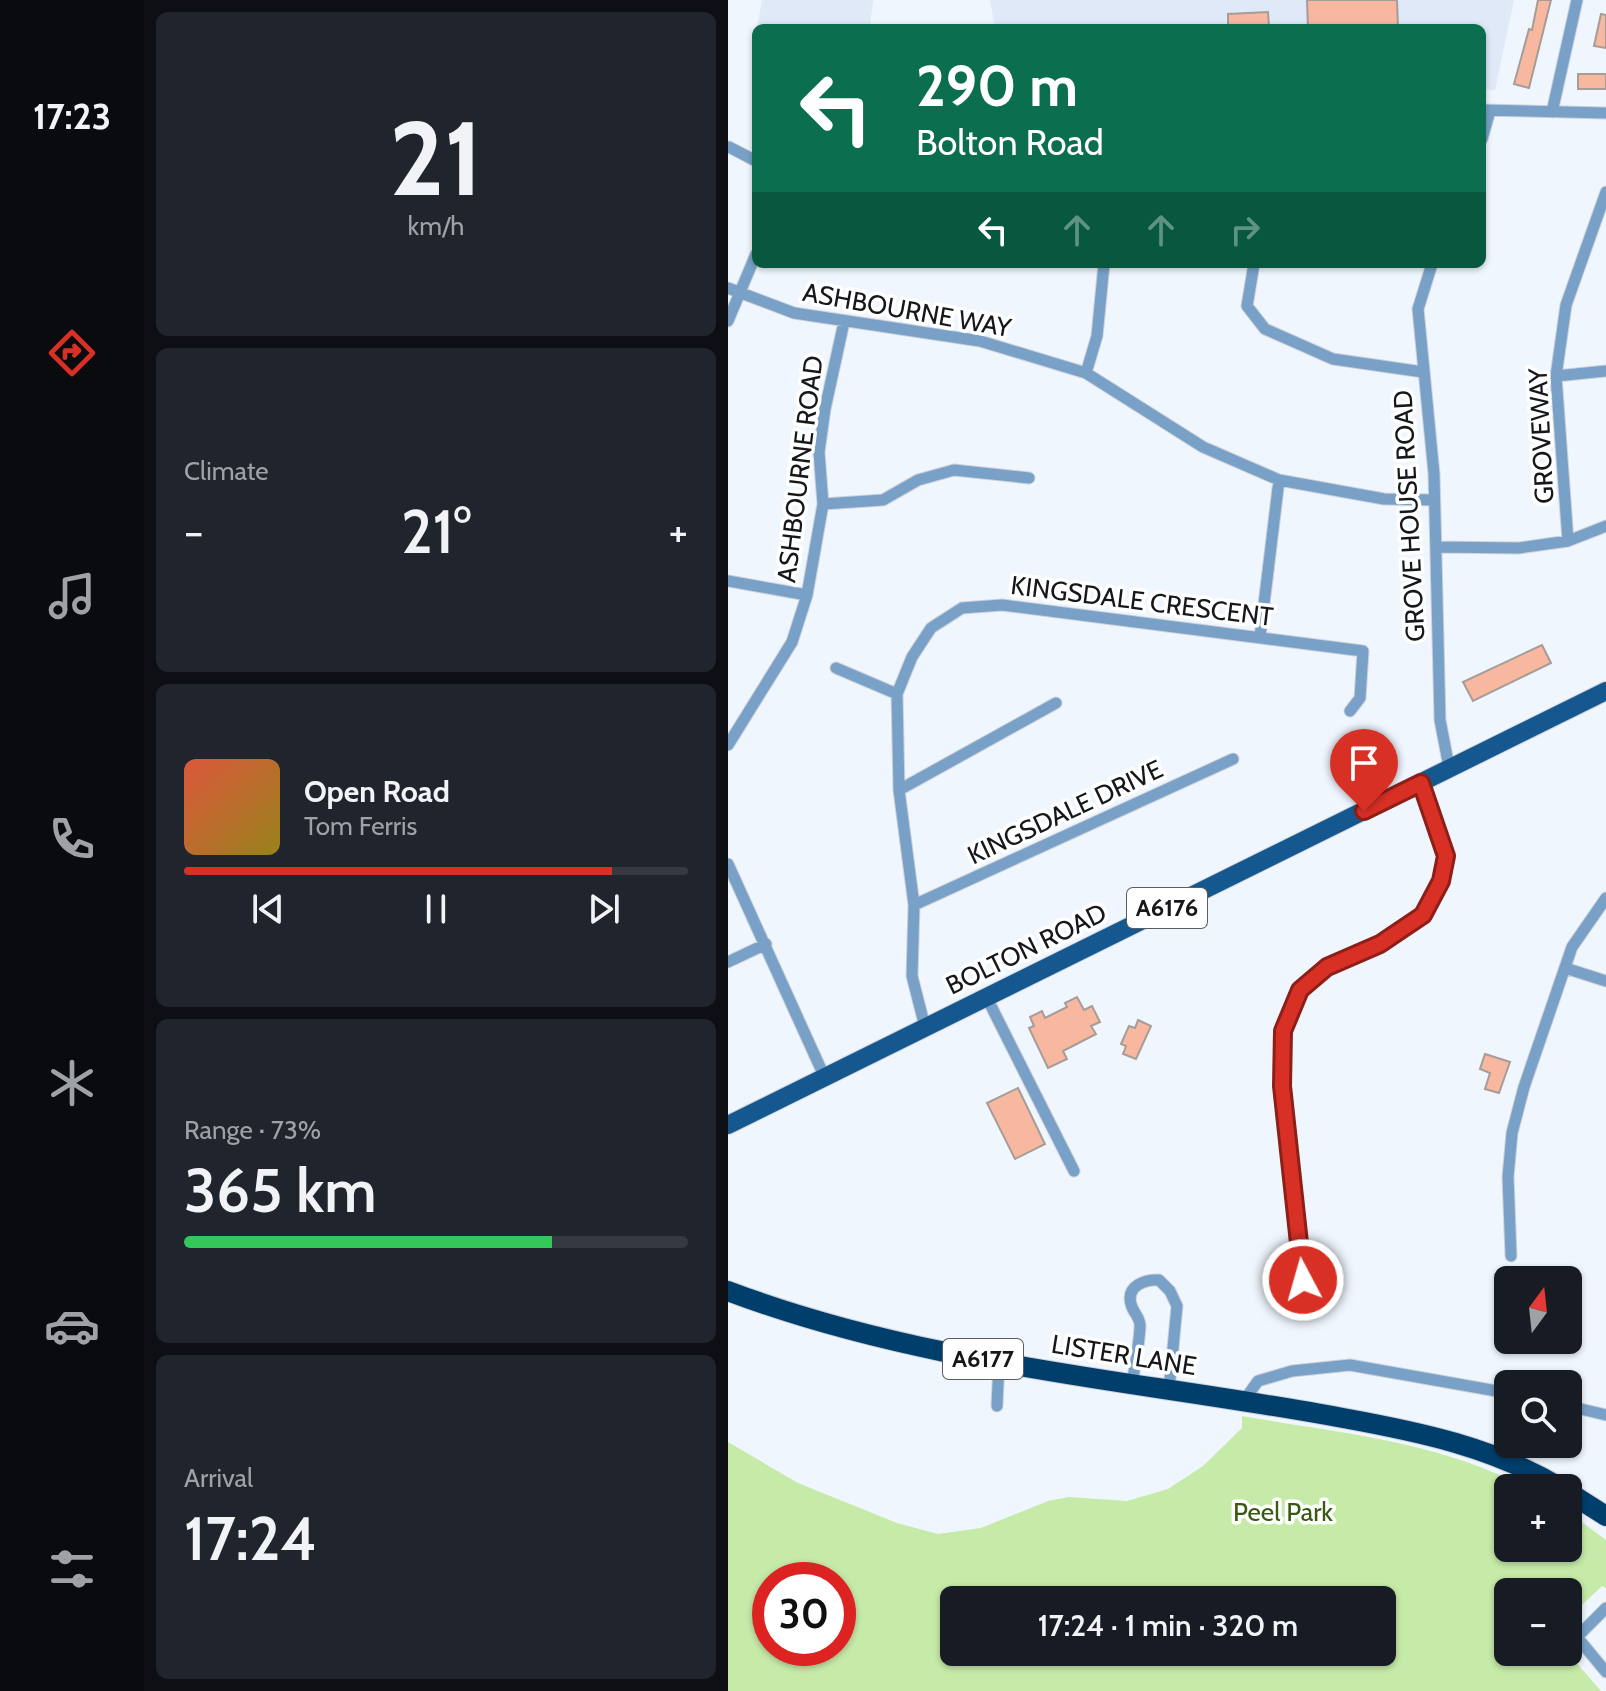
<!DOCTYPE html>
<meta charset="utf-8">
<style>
:root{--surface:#171b24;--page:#20242c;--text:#f1f3f6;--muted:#9ea1a6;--line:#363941;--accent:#d93025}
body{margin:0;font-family:Cabin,sans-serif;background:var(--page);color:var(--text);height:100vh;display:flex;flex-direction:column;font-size:30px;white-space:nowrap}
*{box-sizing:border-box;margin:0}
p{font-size:26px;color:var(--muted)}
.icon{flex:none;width:44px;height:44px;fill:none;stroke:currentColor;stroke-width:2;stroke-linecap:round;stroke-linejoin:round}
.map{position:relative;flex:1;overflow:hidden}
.panel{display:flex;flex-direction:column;gap:12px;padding:12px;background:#0d0f14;width:584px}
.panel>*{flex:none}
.hud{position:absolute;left:24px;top:24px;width:734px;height:244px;border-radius:12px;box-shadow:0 2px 6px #0004;background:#0b6e4f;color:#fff;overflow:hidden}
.needle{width:52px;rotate:15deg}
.controls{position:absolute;left:766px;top:1266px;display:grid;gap:16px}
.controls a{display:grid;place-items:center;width:88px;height:88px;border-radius:12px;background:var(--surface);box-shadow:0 2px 6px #0004;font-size:40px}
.speed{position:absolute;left:24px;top:1562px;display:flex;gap:16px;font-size:40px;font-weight:700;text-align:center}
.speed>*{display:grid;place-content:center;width:104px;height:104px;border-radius:50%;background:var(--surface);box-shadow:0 2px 6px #0004;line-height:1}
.speed .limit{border:12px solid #d22;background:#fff;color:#111}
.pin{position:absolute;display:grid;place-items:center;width:68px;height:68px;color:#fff;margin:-82px -34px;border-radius:50% 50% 50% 0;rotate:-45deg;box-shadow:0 0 8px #0007}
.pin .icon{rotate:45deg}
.me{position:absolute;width:88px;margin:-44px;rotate:354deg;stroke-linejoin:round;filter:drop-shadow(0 0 6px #0008)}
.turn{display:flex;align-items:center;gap:28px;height:168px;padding:0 32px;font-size:36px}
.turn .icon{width:104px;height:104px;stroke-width:2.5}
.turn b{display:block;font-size:56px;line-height:68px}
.lanes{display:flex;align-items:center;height:76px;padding:0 32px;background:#0003;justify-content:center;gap:40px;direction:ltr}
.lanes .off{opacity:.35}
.big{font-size:60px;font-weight:600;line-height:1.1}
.panel .widget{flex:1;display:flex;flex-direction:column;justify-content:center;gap:12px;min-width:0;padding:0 28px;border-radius:12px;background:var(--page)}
.panel .dial{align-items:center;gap:0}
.dial b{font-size:104px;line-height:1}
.song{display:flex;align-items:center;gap:24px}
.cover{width:96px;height:96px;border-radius:12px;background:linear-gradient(135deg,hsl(10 70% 55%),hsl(50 70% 35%))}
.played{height:8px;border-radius:4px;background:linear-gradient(90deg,var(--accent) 85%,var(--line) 85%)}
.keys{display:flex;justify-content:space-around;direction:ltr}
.heat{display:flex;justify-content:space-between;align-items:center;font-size:44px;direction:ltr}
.charge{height:12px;border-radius:6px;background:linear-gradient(90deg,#34c759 73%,var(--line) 0)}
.trip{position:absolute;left:212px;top:1586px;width:456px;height:80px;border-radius:12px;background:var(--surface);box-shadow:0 2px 6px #0004;font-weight:600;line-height:80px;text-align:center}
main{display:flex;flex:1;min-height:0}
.menu{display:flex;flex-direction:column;width:144px;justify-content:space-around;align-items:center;background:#090b0e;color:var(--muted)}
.menu .icon{width:56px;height:56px}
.menu .on{color:var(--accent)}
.menu b{font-size:36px;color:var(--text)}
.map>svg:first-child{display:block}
.built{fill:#e0e9f8}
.green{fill:#c6eaa8;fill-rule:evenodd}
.building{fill:#f8b89f;stroke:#a69c98;stroke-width:2}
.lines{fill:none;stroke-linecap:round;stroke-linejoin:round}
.street-casing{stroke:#cdd2da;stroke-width:13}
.primary-casing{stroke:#cdd2da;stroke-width:20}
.highway-casing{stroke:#cdd2da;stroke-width:22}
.street{stroke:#79a1c8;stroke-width:11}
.primary{stroke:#14588f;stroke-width:18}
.highway{stroke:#003e6c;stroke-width:20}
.route-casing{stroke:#8d1f18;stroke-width:20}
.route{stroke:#d93025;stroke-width:14}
.labels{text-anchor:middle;stroke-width:7;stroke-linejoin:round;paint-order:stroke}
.shield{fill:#fff;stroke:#5b5d5f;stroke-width:2}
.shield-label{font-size:24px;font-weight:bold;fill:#15171a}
.street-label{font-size:26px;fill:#15171a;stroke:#fff}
.park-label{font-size:26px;fill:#385910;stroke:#fff}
</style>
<main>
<nav class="menu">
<b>17:23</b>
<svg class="icon on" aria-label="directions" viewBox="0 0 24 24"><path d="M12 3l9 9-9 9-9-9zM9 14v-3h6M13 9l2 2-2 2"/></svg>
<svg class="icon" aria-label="music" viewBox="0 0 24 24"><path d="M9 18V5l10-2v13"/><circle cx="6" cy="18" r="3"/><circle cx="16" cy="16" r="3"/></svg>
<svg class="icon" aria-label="phone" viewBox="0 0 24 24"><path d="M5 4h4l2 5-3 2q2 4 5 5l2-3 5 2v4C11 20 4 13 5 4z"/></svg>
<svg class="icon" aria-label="climate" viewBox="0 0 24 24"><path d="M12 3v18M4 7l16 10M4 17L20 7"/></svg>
<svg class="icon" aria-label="car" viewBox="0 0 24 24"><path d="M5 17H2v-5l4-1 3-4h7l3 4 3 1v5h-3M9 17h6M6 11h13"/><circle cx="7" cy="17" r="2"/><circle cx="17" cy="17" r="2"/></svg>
<svg class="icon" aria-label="filters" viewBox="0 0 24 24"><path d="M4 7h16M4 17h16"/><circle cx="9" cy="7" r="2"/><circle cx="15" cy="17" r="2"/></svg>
</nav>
<section class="panel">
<div class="widget dial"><b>21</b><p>km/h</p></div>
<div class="widget"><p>Climate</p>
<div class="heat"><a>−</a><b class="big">21°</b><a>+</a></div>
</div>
<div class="widget">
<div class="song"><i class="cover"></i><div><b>Open Road</b><p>Tom Ferris</p></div></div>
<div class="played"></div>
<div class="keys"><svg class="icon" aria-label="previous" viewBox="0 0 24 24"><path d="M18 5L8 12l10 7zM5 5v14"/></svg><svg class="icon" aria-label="pause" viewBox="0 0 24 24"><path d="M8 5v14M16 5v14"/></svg><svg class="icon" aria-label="next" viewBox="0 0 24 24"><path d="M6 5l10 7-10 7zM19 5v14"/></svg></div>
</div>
<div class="widget"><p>Range · 73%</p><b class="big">365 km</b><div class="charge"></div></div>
<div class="widget"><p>Arrival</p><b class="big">17:24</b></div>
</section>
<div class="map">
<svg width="878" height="1691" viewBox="0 0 878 1691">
<rect width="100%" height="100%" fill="#f0f6fe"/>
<path class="built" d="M 34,0 L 145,0 L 142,28 L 29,28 Z
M 262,0 L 786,0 L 767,90 L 754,89 L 754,28 L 267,28 Z"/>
<path class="green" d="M 514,1416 C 610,1433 711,1441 798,1488 L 780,1488 L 780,1548 L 840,1548 L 840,1512 L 878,1540 L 878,1588 L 874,1586 L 840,1618 L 840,1592 L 780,1592 L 780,1652 L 839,1652 L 873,1691 L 0,1691 L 0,1442 L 70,1483 L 169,1523 L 210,1534 L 253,1528 L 320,1501 L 341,1497 L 399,1501 L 440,1489 L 475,1466 L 514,1428 ZM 42,1580 L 110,1580 L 110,1648 L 42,1648 ZM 226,1600 L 654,1600 L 654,1652 L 226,1652 Z"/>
<path class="building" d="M 579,0 L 669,0 L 670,28 L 580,28 Z
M 810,0 L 823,0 L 801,88 L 786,84 L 801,29 L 804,30 Z
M 540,12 L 541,28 L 500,28 L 500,14 Z
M 873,14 L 878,15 L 878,48 L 866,46 Z
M 850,74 L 878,74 L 878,89 L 850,89 Z
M 814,645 L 823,663 L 745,701 L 735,682 Z
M 349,997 L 356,1010 L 364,1006 L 372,1022 L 363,1026 L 368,1034 L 335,1051 L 339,1059 L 320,1068 L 301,1028 L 306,1026 L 302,1017 L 314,1011 L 317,1018 L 339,1007 L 337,1003 Z
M 410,1020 L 423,1026 L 408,1059 L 395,1054 L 398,1046 L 393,1044 L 401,1026 L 407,1028 Z
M 757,1054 L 782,1062 L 771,1093 L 757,1089 L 762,1073 L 752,1069 Z
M 290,1088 L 317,1144 L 287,1159 L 259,1103 Z"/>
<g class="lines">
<defs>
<path id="street" d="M 754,110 L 878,113
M 824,112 L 849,0
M 754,139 L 762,111
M 1,147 L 28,161
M 526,264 L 519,306 L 537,329 L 605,359 L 695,372
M 704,264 L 690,309 L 706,474 L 712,720 L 721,767
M 0,288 L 66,313 L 252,341 L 358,373 L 475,447 L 551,480 L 656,499 L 706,500
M 0,321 L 28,254
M 358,373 L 369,336 L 376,264
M 828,376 L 878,371
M 95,504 L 155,500 L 190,480 L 226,470 L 301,478
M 840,541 L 828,376 L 838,305 L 878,192
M 708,547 L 791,548 L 840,541 L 878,526
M 0,581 L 79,595
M 532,637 L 551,480
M 108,668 L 169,694
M 0,745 L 64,642 L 79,595 L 95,504 L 91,452 L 97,409 L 116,322
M 171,790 L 328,703
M 0,864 L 97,1078
M 186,905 L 505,759
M 0,962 L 38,944
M 837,968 L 878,981
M 259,998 L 346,1171
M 197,1027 L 184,976 L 186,905 L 171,790 L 169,694 L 184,657 L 203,628 L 234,608 L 274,605 L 635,651 L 632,698 L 622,711
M 783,1256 L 780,1177 L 784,1133 L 796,1087 L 844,947 L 878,898
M 575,1280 L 554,1086 L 555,1031 L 572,990 L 599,967 L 652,944 L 695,915 L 713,881 L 718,856 L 693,783
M 404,1384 C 407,1365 411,1346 412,1327 C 413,1318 405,1313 403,1304 C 398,1286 417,1279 431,1280 L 442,1291 L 449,1306 L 441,1390
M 517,1399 L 530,1381 L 564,1371 L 622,1365 L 780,1393
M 269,1406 L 271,1362
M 840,1406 L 878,1415
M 878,1608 L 849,1637 L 878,1672"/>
<path id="primary" d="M 0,1125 L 878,691"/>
<path id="highway" d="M 0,1291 C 140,1344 289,1367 436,1389 C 496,1398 556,1407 615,1418 C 692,1432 765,1447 833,1488
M 840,1492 L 878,1516"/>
</defs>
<use href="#street" class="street-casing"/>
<use href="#primary" class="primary-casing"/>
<use href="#highway" class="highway-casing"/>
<use href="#street" class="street"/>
<use href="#primary" class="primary"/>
<use href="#highway" class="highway"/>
</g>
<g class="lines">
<defs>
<path id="route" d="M 575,1280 L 554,1086 L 555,1031 L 572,990 L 599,967 L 652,944 L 695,915 L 713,881 L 718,856 L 693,783 L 636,811"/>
</defs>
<use href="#route" class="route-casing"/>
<use href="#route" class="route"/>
</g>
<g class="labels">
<g class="shield">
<rect x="399" y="888" width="80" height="40" rx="6"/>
<rect x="215" y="1339" width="80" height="40" rx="6"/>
</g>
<g class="shield-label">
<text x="439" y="916">A6176</text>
<text x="255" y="1367">A6177</text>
</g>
<g class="street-label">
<text transform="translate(179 310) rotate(10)" y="9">ASHBOURNE WAY</text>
<text transform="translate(813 436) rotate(-93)" y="9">GROVEWAY</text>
<text transform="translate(72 469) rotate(-83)" y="9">ASHBOURNE ROAD</text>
<text transform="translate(681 516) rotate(-93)" y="9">GROVE HOUSE ROAD</text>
<text transform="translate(414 601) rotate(7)" y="9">KINGSDALE CRESCENT</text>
<text transform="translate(337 812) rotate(-25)" y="9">KINGSDALE DRIVE</text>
<text transform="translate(298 949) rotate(-26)" y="9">BOLTON ROAD</text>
<text transform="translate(396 1355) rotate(9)" y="9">LISTER LANE</text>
</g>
<g class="park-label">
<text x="555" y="1521">Peel Park</text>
</g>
</g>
</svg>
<div class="controls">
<a><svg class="needle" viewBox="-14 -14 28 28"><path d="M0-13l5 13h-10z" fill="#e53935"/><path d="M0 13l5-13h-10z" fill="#9ea1a6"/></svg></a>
<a><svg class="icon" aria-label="search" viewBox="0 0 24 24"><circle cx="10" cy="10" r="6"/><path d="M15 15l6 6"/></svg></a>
<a>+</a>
<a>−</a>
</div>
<div class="speed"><div class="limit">30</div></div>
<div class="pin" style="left:636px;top:811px;background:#d93025"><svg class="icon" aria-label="arrive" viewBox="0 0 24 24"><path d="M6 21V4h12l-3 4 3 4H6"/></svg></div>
<svg class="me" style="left:575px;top:1280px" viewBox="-20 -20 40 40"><circle r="17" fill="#d93025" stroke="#fff" stroke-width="3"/><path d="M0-11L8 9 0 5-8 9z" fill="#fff"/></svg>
<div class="trip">17:24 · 1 min · 320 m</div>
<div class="hud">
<div class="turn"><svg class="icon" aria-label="left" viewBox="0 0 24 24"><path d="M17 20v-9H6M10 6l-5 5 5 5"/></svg><div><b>290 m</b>Bolton Road</div></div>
<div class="lanes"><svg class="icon" aria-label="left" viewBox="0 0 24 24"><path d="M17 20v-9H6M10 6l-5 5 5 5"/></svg><svg class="icon off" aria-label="ahead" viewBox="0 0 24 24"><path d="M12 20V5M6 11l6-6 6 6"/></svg><svg class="icon off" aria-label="ahead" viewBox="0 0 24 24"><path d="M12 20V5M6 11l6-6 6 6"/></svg><svg class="icon off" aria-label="right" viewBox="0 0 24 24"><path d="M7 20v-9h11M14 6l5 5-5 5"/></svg></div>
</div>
</div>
</main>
